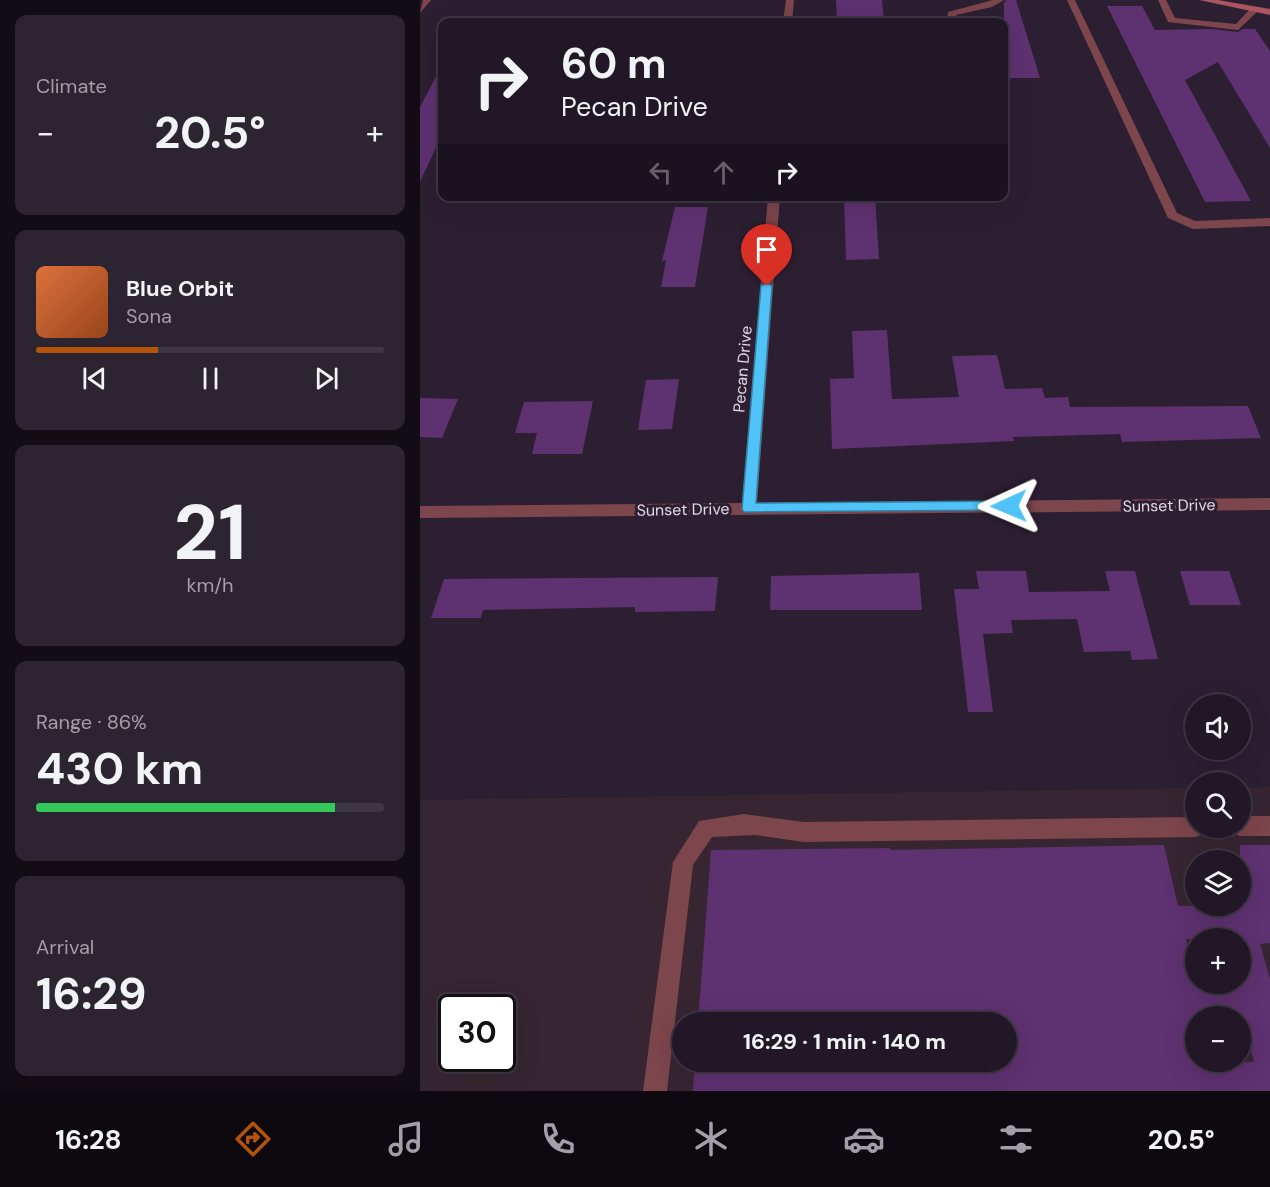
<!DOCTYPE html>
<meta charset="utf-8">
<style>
:root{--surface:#211726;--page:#2d2432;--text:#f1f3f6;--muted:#a29fa7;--line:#3e3643;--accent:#b45309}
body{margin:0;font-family:"DM Sans",sans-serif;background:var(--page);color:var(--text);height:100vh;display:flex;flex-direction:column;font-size:22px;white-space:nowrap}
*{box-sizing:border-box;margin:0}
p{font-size:20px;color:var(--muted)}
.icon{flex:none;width:33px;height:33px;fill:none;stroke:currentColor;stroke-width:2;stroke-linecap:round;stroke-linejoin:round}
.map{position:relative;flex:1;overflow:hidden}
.panel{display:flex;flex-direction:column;gap:15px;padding:15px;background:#120d15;width:420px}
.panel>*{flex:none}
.hud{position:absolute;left:18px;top:18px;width:570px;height:183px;border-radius:12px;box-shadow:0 6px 24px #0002,0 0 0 2px var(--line);background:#211726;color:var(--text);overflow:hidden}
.tools{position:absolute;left:765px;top:694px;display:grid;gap:12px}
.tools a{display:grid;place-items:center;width:66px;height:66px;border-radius:50%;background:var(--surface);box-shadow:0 6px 24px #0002,0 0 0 2px var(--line);font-size:30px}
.speed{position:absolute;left:18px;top:994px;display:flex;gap:12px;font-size:30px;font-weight:700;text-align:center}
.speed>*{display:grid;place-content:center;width:78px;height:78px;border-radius:50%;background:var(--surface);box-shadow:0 6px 24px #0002,0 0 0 2px var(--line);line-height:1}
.speed .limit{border:3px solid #111;border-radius:9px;background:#fff;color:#111}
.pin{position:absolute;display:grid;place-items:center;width:51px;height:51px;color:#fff;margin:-62px -26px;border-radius:50% 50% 50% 0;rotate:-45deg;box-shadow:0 0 6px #0007}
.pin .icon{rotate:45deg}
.me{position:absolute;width:66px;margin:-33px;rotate:269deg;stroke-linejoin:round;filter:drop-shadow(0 0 4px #0008)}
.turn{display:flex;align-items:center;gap:21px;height:126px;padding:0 24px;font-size:27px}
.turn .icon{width:78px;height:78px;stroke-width:2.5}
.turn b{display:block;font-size:42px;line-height:51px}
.lanes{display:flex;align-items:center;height:57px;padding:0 24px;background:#0003;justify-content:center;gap:30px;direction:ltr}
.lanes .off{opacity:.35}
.big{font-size:45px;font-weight:700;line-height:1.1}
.panel .card{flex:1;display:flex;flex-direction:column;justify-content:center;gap:9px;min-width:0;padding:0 21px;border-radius:12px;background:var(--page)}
.panel .dial{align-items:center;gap:0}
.dial b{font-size:78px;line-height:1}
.song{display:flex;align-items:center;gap:18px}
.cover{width:72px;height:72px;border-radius:9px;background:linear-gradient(135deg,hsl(20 70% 55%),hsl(20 70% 35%))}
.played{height:6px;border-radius:3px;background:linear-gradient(90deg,var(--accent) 35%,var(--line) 35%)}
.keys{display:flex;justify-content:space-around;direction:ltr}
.heat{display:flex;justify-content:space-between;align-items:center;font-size:33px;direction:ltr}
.charge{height:9px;border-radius:4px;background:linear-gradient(90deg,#34c759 86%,var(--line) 0)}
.trip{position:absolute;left:252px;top:1012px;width:345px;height:60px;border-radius:30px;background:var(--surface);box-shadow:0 6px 24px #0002,0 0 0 2px var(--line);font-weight:700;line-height:60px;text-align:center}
.tab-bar{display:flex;height:96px;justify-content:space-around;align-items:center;background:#0d090f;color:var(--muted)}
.tab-bar .icon{width:42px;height:42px}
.tab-bar .active{color:var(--accent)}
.tab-bar b{font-size:27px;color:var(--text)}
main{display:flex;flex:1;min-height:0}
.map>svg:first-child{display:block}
.commercial{fill:#372631;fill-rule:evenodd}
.building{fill:#5e3170;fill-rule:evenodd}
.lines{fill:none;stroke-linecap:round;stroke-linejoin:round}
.service{fill:#7d454c;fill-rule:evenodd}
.minor{fill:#7d454c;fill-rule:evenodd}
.secondary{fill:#ae5461;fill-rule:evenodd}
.route{fill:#4fc3f7;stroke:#337fa1;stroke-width:1.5}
.labels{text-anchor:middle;stroke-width:6;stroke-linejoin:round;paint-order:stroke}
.street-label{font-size:16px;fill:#e1d8e5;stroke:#2c1f32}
</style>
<main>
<section class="panel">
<div class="card"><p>Climate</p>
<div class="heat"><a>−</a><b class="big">20.5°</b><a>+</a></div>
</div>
<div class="card">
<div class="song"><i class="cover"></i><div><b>Blue Orbit</b><p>Sona</p></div></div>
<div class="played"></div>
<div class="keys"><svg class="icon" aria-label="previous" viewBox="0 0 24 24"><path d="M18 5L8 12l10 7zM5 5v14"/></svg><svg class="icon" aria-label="pause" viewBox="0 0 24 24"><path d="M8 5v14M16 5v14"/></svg><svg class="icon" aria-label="next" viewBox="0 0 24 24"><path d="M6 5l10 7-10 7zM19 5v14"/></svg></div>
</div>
<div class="card dial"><b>21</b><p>km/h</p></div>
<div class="card"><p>Range · 86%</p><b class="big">430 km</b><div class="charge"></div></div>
<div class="card"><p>Arrival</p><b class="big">16:29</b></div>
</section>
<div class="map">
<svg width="850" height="1091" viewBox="0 0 850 1091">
<rect width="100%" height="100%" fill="#2c1f32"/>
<path class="commercial" d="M 850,787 L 850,1091 L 0,1091 L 0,800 L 775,788 L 776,828 L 820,828 L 821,788 ZM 776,861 L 820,861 L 820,906 L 776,906 ZM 776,939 L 820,939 L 820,984 L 776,984 ZM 32,1008 L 82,1008 L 82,1059 L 32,1059 ZM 776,1017 L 820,1017 L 820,1062 L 776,1062 ZM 262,1023 L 586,1023 L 586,1062 L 262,1062 Z"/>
<path class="building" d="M 416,0 L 462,0 L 464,22 L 417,22 Z
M 586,0 L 596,0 L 620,78 L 584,78 L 584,3 Z
M 687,6 L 722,6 L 735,30 L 792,29 L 818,32 L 823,29 L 835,29 L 850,51 L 850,148 L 798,62 L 765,80 L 831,201 L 785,202 Z
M 22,65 L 22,135 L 0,182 L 0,107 Z
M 424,196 L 455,196 L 459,259 L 426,260 Z
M 255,207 L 288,207 L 275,287 L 241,287 L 246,260 L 242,261 Z
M 467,330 L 472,399 L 539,397 L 532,356 L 577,355 L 585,389 L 622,388 L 625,398 L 648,397 L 650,407 L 828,406 L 841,438 L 702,442 L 700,434 L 593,437 L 594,441 L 412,449 L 410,379 L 434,378 L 432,331 Z
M 259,379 L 252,429 L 218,430 L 226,380 Z
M 0,398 L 38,399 L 22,438 L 0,437 Z
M 173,401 L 162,454 L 112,454 L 117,433 L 95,433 L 104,402 Z
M 556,571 L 606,571 L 609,592 L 690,591 L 685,571 L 715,571 L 738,659 L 712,660 L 710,651 L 664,652 L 657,619 L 591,620 L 593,633 L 563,634 L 573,712 L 548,712 L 534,589 L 559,589 Z
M 760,571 L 809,571 L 821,605 L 770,605 Z
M 499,573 L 502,610 L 350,610 L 351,576 Z
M 298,577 L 295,611 L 215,612 L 215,607 L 63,610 L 61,618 L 11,618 L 24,579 Z
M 744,845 L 758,906 L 820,906 L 820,845 L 850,845 L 850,943 L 840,944 L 850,979 L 850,1091 L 273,1091 L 275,1062 L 586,1062 L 586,1023 L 278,1023 L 291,850 L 470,848 L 470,850 ZM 766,939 L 820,939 L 820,984 L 776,984 ZM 776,1017 L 823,1017 L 834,1062 L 776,1062 Z"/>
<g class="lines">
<path class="service" d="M 573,0 L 584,0 L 572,7 L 536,15 L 536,22 L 527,22 L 528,12 Z
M 647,0 L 655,0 L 757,213 L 775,221 L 850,218 L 850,226 L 773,229 L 748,218 Z
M 738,0 L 746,0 L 755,18 L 816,24 L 832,7 L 840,9 L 818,30 L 748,22 Z
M 324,814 L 384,822 L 776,817 L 776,828 L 786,828 L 783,834 L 776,837 L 384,842 L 335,835 L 292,837 L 273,865 L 247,1091 L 223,1091 L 253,862 L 279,821 Z
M 820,816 L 850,816 L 850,836 L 820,836 L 813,833 L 811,828 L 820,828 Z"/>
<path class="minor" d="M 3,0 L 11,0 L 0,13 Z
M 366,0 L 374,0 L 372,22 L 363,22 Z
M 348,196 L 360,196 L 337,503 L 850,498 L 850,510 L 0,518 L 0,506 L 322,503 Z"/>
<path class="secondary" d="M 779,0 L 798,0 L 850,9 L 850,15 Z"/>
</g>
<path class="route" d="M 347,283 L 352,286 L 336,503 L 589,501 L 596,506 L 594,510 L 324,512 L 322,509 L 341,286 Z"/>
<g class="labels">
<g class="street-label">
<text transform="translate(322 369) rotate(-85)" y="6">Pecan Drive</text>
<text transform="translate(749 505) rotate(-1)" y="6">Sunset Drive</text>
<text transform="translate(263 509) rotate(-1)" y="6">Sunset Drive</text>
</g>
</g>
</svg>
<div class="tools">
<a><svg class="icon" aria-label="sound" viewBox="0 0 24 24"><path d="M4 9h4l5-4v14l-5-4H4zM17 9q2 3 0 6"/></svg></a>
<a><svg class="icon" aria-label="search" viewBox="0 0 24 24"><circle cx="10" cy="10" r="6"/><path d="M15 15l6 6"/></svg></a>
<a><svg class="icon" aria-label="layers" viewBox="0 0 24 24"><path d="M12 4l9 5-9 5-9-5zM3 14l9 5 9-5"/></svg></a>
<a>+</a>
<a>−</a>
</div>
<div class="speed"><div class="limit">30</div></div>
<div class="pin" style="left:347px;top:286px;background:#d93025"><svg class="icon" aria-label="arrive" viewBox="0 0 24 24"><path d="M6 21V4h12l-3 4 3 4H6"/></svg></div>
<svg class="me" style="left:589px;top:506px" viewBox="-20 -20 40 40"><path d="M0-17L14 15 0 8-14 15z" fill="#4fc3f7" stroke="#fff" stroke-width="4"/></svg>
<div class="trip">16:29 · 1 min · 140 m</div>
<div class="hud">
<div class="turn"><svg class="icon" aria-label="right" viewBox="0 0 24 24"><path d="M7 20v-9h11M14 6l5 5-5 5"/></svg><div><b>60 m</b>Pecan Drive</div></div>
<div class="lanes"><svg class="icon off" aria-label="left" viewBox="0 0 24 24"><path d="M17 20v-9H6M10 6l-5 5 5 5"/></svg><svg class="icon off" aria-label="ahead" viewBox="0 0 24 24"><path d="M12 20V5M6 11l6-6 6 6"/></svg><svg class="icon" aria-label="right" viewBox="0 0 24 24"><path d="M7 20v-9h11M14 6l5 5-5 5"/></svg></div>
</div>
</div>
</main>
<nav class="tab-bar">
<b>16:28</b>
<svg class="icon active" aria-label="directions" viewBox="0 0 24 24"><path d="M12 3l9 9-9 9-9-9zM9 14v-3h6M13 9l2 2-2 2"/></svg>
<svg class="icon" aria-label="music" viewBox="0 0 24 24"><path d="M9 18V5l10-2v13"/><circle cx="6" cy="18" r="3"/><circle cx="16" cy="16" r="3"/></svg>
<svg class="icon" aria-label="phone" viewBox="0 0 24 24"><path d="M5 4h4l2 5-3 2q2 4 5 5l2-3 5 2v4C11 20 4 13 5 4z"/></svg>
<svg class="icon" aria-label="climate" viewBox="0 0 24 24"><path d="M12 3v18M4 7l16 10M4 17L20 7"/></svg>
<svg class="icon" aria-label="car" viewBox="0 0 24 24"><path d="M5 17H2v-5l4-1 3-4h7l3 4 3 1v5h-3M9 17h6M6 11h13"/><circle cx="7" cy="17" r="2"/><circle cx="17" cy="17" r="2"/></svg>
<svg class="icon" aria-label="filters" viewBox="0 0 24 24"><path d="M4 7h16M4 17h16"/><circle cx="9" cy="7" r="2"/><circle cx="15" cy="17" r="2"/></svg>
<b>20.5°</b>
</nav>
